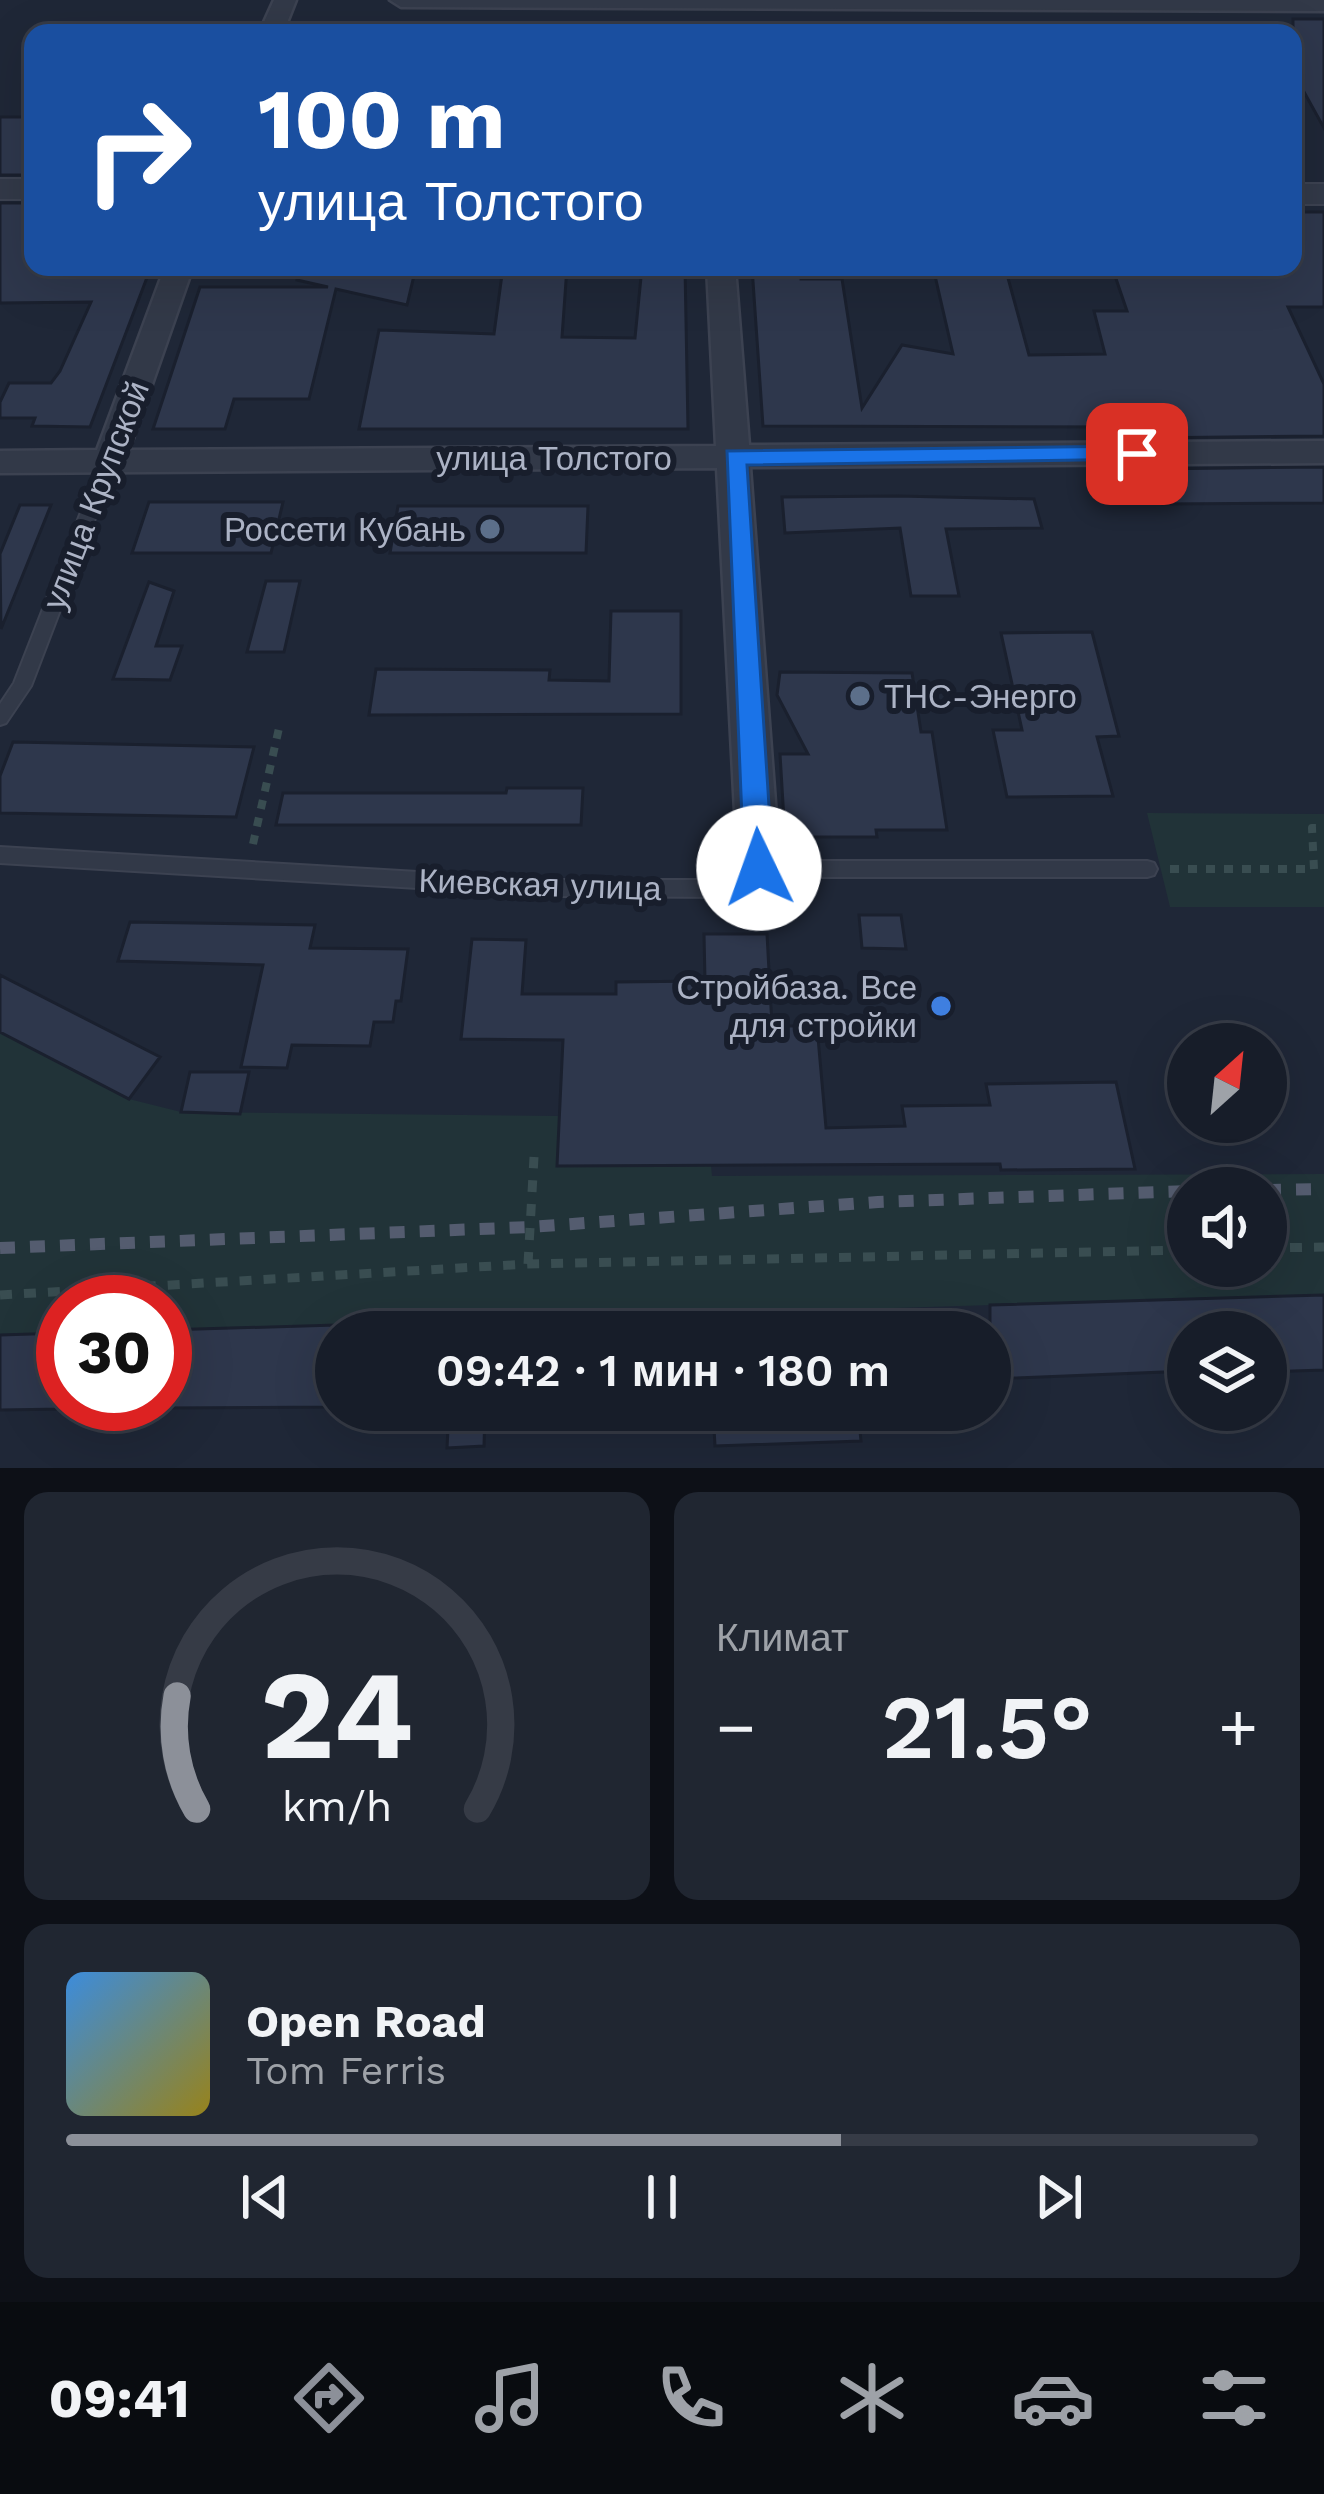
<!DOCTYPE html>
<html lang="ru">
<meta charset="utf-8">
<style>
:root{--surface:#171d29;--page:#202631;--text:#f1f3f6;--muted:#9ea2a8;--line:#363b46;--accent:#8c9099}
body{margin:0;font-family:"Work Sans",sans-serif;background:var(--page);color:var(--text);height:100vh;display:flex;flex-direction:column;font-size:45px;white-space:nowrap}
*{box-sizing:border-box;margin:0}
p{font-size:39px;color:var(--muted)}
.icon{flex:none;width:66px;height:66px;fill:none;stroke:currentColor;stroke-width:2;stroke-linecap:round;stroke-linejoin:round}
.map{position:relative;height:1468px;overflow:hidden}
.details{display:flex;flex-direction:column;gap:24px;padding:24px;background:#0d1017;flex:1}
.details>*{flex:none}
.banner{position:absolute;left:24px;top:24px;width:1278px;height:252px;border-radius:24px;box-shadow:0 12px 48px #0002,0 0 0 3px var(--line);background:#1a4fa0;color:#fff;overflow:hidden}
.needle{width:78px;rotate:27deg}
.tools{position:absolute;left:1167px;top:1023px;display:grid;gap:24px}
.tools a{display:grid;place-items:center;width:120px;height:120px;border-radius:50%;background:var(--surface);box-shadow:0 12px 48px #0002,0 0 0 3px var(--line);font-size:60px}
.speed{position:absolute;left:36px;top:1275px;display:flex;gap:24px;font-size:60px;font-weight:700;text-align:center}
.speed>*{display:grid;place-content:center;width:156px;height:156px;border-radius:50%;background:var(--surface);box-shadow:0 12px 48px #0002,0 0 0 3px var(--line);line-height:1}
.speed .limit{border:18px solid #d22;background:#fff;color:#111}
.pin{position:absolute;display:grid;place-items:center;width:102px;height:102px;color:#fff;margin:-51px;border-radius:24px;box-shadow:0 6px 18px #0006}
.me{position:absolute;width:132px;margin:-66px;rotate:357deg;stroke-linejoin:round;filter:drop-shadow(0 0 9px #0008)}
.turn{display:flex;align-items:center;gap:42px;height:252px;padding:0 36px;font-size:54px}
.turn .icon{width:156px;height:156px;stroke-width:2.5}
.turn b{display:block;font-size:84px;line-height:102px}
.big{font-size:90px;font-weight:600;line-height:1.1}
.details .card{flex:1;display:flex;flex-direction:column;justify-content:center;gap:18px;min-width:0;padding:0 42px;border-radius:24px;background:var(--page)}
.details .dial{align-items:center;gap:0}
.dial svg{height:312px;overflow:visible;fill:none;stroke:var(--line);stroke-width:7;stroke-linecap:round;text-anchor:middle}
.dial text{fill:var(--text);stroke:none}
.song{display:flex;align-items:center;gap:36px}
.cover{width:144px;height:144px;border-radius:18px;background:linear-gradient(135deg,hsl(210 70% 55%),hsl(50 70% 35%))}
.played{height:12px;border-radius:6px;background:linear-gradient(90deg,var(--accent) 65%,var(--line) 65%)}
.keys{display:flex;justify-content:space-around;direction:ltr}
.heat{display:flex;justify-content:space-between;align-items:center;font-size:66px;direction:ltr}
.details .tiles{flex:1;display:grid;gap:24px;grid-template-columns:1fr 1fr}
.card:last-child{grid-column:span 2}
.trip{position:absolute;left:315px;top:1311px;width:696px;height:120px;border-radius:60px;background:var(--surface);box-shadow:0 12px 48px #0002,0 0 0 3px var(--line);font-weight:600;line-height:120px;text-align:center}
.tabs{display:flex;height:192px;justify-content:space-around;align-items:center;background:#090c10;color:var(--muted)}
.tabs .icon{width:84px;height:84px}
.tabs .current{color:var(--accent)}
.tabs b{font-size:54px;color:var(--text)}
.map>svg:first-child{display:block}
.green{fill:#213338;fill-rule:evenodd}
.building{fill:#2e374c;stroke:#1a202e;stroke-width:3}
.lines{fill:none;stroke-linecap:round;stroke-linejoin:round}
.service-casing{stroke:#3c4251;stroke-width:4}
.minor-casing{stroke:#3c4251;stroke-width:5}
.tertiary-casing{stroke:#3c4251;stroke-width:4}
.path-far1{stroke:#394d51;stroke-width:8;stroke-dasharray:9 9;stroke-linecap:butt}
.path{stroke:#394d51;stroke-width:9;stroke-dasharray:12 12;stroke-linecap:butt}
.service{fill:#323948;fill-rule:evenodd}
.minor{fill:#323948;fill-rule:evenodd}
.tertiary{fill:#323948;fill-rule:evenodd}
.rail{stroke:#545c6f;stroke-width:12;stroke-dasharray:15 15;stroke-linecap:butt}
.route{fill:#1a73e8;stroke:#114b97;stroke-width:3}
.service-dot{fill:#5c6f8a;stroke:#181e2c;stroke-width:4.5}
.shop-dot{fill:#3f7fe0;stroke:#181e2c;stroke-width:4.5}
.labels{text-anchor:middle;stroke-width:12;stroke-linejoin:round;paint-order:stroke}
.street-label{font-size:33px;fill:#acb3c5;stroke:#181e2c}
.poi-label{font-size:33px;fill:#acb3c5;stroke:#181e2c;text-anchor:end}
</style>
<div class="map">
<svg width="1324" height="1468" viewBox="0 0 1324 1468">
<rect width="100%" height="100%" fill="#1f2737"/>
<path class="green" d="M 1147,813 L 1324,814 L 1324,907 L 1170,907 Z
M 0,1032 L 129,1099 L 181,1112 L 560,1116 L 711,1165 L 712,1176 L 1324,1174 L 1324,1295 L 165,1330 L 165,1302 L 63,1302 L 63,1333 L 0,1335 ZM 1188,1188 L 1266,1188 L 1266,1266 L 1188,1266 Z"/>
<path class="building" d="M 1293,19 L 1324,19 L 1324,128 L 1293,72 Z
M 0,117 L 33,117 L 33,175 L 0,175 Z
M 0,203 L 33,203 L 33,267 L 151,267 L 90,427 L 32,426 L 35,418 L 0,418 L 0,402 L 9,383 L 51,383 L 60,371 L 91,302 L 0,303 Z
M 1293,212 L 1324,212 L 1324,307 L 1288,307 L 1324,384 L 1324,436 L 1139,438 L 1135,427 L 763,426 L 752,267 L 800,267 L 801,279 L 842,279 L 862,408 L 902,345 L 953,354 L 933,267 L 1005,267 L 1029,355 L 1105,354 L 1094,311 L 1127,311 L 1112,267 L 1293,267 Z
M 298,267 L 416,267 L 407,305 L 336,289 L 309,399 L 234,399 L 225,429 L 153,429 L 200,287 L 328,287 L 297,280 Z
M 503,267 L 567,267 L 562,337 L 635,338 L 642,267 L 685,267 L 688,429 L 359,429 L 379,330 L 494,334 Z
M 1324,467 L 1324,503 L 1162,504 L 1149,469 Z
M 898,496 L 1034,499 L 1042,528 L 946,529 L 959,596 L 911,596 L 900,528 L 785,533 L 782,497 Z
M 149,502 L 283,502 L 271,553 L 132,553 Z
M 20,505 L 51,505 L 1,629 L 0,554 Z
M 398,506 L 588,506 L 586,553 L 390,553 Z
M 266,581 L 300,581 L 284,652 L 247,652 Z
M 149,582 L 174,591 L 156,646 L 182,646 L 170,680 L 113,679 Z
M 611,611 L 681,611 L 681,714 L 369,715 L 376,669 L 550,670 L 549,680 L 609,681 Z
M 1092,632 L 1119,736 L 1097,737 L 1113,796 L 1007,797 L 993,730 L 1022,730 L 1001,633 Z
M 780,672 L 912,673 L 921,732 L 932,732 L 947,830 L 876,830 L 877,837 L 785,837 L 780,754 L 808,754 L 777,695 Z
M 13,742 L 63,743 L 254,747 L 236,817 L 0,813 L 0,776 Z
M 507,788 L 583,788 L 581,825 L 276,825 L 283,793 L 506,793 Z
M 859,915 L 901,915 L 906,949 L 862,948 Z
M 130,922 L 315,925 L 310,948 L 408,949 L 401,1001 L 396,1001 L 393,1022 L 374,1022 L 370,1046 L 292,1045 L 287,1068 L 241,1067 L 263,965 L 118,961 Z
M 704,934 L 767,934 L 772,1026 L 817,1026 L 826,1128 L 905,1126 L 902,1106 L 990,1105 L 986,1084 L 1116,1082 L 1135,1169 L 1001,1170 L 1000,1164 L 557,1166 L 563,1040 L 461,1039 L 472,939 L 526,940 L 522,994 L 616,994 L 616,982 L 705,981 Z
M 0,975 L 160,1057 L 129,1099 L 0,1032 Z
M 190,1072 L 249,1072 L 240,1114 L 181,1112 Z
M 1324,1295 L 1324,1370 L 1266,1372 L 1266,1332 L 1188,1332 L 1188,1371 L 990,1379 L 990,1305 Z
M 336,1325 L 336,1407 L 165,1408 L 165,1330 Z
M 63,1333 L 63,1409 L 0,1410 L 0,1335 Z
M 449,1410 L 485,1410 L 484,1446 L 447,1448 Z
M 713,1410 L 858,1410 L 861,1441 L 715,1446 Z"/>
<g class="lines">
<defs>
<path id="service" d="M 109,456 L 117,461 L 31,686 L 6,723 L 0,725 L 0,704 L 14,683 L 101,461 Z
M 0,847 L 551,880 L 725,880 L 759,861 L 1147,861 L 1154,863 L 1157,869 L 1154,875 L 1147,877 L 762,877 L 728,897 L 551,896 L 0,863 Z"/>
<path id="minor" d="M 274,0 L 296,0 L 283,33 L 259,33 Z
M 390,0 L 1324,0 L 1324,11 L 401,7 Z
M 165,267 L 193,267 L 129,450 L 716,446 L 707,267 L 735,267 L 749,445 L 1324,441 L 1324,463 L 750,467 L 780,869 L 774,882 L 759,887 L 744,882 L 738,869 L 717,468 L 0,473 L 0,451 L 97,450 Z"/>
<path id="tertiary" d="M 0,179 L 33,179 L 33,199 L 0,199 Z
M 1293,184 L 1324,184 L 1324,204 L 1293,204 Z"/>
</defs>
<use href="#service" class="service-casing"/>
<use href="#minor" class="minor-casing"/>
<use href="#tertiary" class="tertiary-casing"/>
<path class="path-far1" d="M 253,844 L 279,728
M 1170,869 L 1314,869 L 1312,828 L 1324,828"/>
<path class="path" d="M 1266,1248 L 1324,1247
M 528,1264 L 534,1157
M 0,1295 L 528,1264 L 1188,1250"/>
<use href="#service" class="service"/>
<use href="#minor" class="minor"/>
<use href="#tertiary" class="tertiary"/>
<path class="rail" d="M 1266,1190 L 1324,1189
M 0,1248 L 530,1227 L 878,1202 L 1188,1191"/>
</g>
<path class="route" d="M 1137,446 L 1148,454 L 1145,459 L 747,465 L 773,868 L 769,877 L 759,881 L 748,877 L 744,868 L 727,451 Z"/>
<g class="service-dot">
<circle cx="490" cy="529" r="12"/>
<circle cx="860" cy="696" r="12"/>
</g>
<circle class="shop-dot" cx="941" cy="1006" r="12"/>
<g class="labels">
<g class="street-label">
<text x="554" y="470">улица Толстого</text>
<text transform="translate(95 495) rotate(-69)" y="12">улица Крупской</text>
<text transform="translate(540 884) rotate(2)" y="12">Киевская улица</text>
</g>
<g class="poi-label">
<text x="466" y="541">Россети Кубань</text>
<text x="884" y="708" text-anchor="start">ТНС-Энерго</text>
<text x="917" y="999">Стройбаза. Все<tspan x="917" dy="38">для стройки</tspan></text>
</g>
</g>
</svg>
<div class="tools">
<a><svg class="needle" viewBox="-14 -14 28 28"><path d="M0-13l5 13h-10z" fill="#e53935"/><path d="M0 13l5-13h-10z" fill="#9ea2a8"/></svg></a>
<a><svg class="icon" aria-label="sound" viewBox="0 0 24 24"><path d="M4 9h4l5-4v14l-5-4H4zM17 9q2 3 0 6"/></svg></a>
<a><svg class="icon" aria-label="layers" viewBox="0 0 24 24"><path d="M12 4l9 5-9 5-9-5zM3 14l9 5 9-5"/></svg></a>
</div>
<div class="speed"><div class="limit">30</div></div>
<div class="pin" style="left:1137px;top:454px;background:#d93025"><svg class="icon" aria-label="arrive" viewBox="0 0 24 24"><path d="M6 21V4h12l-3 4 3 4H6"/></svg></div>
<svg class="me" style="left:759px;top:868px" viewBox="-20 -20 40 40"><circle r="19" fill="#fff"/><path d="M0-13L10 11 0 6-10 11z" fill="#1a73e8"/></svg>
<div class="trip">09:42 · 1 мин · 180 m</div>
<div class="banner">
<div class="turn"><svg class="icon" aria-label="right" viewBox="0 0 24 24"><path d="M7 20v-9h11M14 6l5 5-5 5"/></svg><div><b>100 m</b>улица Толстого</div></div>
</div>
</div>
<section class="details">
<div class="tiles">
<div class="card dial"><svg viewBox="0 0 100 80">
<path d="M14 69A42 42 0 1 1 86 69"/>
<path d="M14 69A42 42 0 0 1 9 40" stroke="#8c9099"/>
<text x="50" y="56" font-size="32" font-weight="700">24</text>
<text x="50" y="72" font-size="11">km/h</text>
</svg></div>
<div class="card"><p>Климат</p>
<div class="heat"><a>−</a><b class="big">21.5°</b><a>+</a></div>
</div>
<div class="card">
<div class="song"><i class="cover"></i><div><b>Open Road</b><p>Tom Ferris</p></div></div>
<div class="played"></div>
<div class="keys"><svg class="icon" aria-label="previous" viewBox="0 0 24 24"><path d="M18 5L8 12l10 7zM5 5v14"/></svg><svg class="icon" aria-label="pause" viewBox="0 0 24 24"><path d="M8 5v14M16 5v14"/></svg><svg class="icon" aria-label="next" viewBox="0 0 24 24"><path d="M6 5l10 7-10 7zM19 5v14"/></svg></div>
</div>
</div>
</section>
<nav class="tabs">
<b>09:41</b>
<svg class="icon current" aria-label="directions" viewBox="0 0 24 24"><path d="M12 3l9 9-9 9-9-9zM9 14v-3h6M13 9l2 2-2 2"/></svg>
<svg class="icon" aria-label="music" viewBox="0 0 24 24"><path d="M9 18V5l10-2v13"/><circle cx="6" cy="18" r="3"/><circle cx="16" cy="16" r="3"/></svg>
<svg class="icon" aria-label="phone" viewBox="0 0 24 24"><path d="M5 4h4l2 5-3 2q2 4 5 5l2-3 5 2v4C11 20 4 13 5 4z"/></svg>
<svg class="icon" aria-label="climate" viewBox="0 0 24 24"><path d="M12 3v18M4 7l16 10M4 17L20 7"/></svg>
<svg class="icon" aria-label="car" viewBox="0 0 24 24"><path d="M5 17H2v-5l4-1 3-4h7l3 4 3 1v5h-3M9 17h6M6 11h13"/><circle cx="7" cy="17" r="2"/><circle cx="17" cy="17" r="2"/></svg>
<svg class="icon" aria-label="filters" viewBox="0 0 24 24"><path d="M4 7h16M4 17h16"/><circle cx="9" cy="7" r="2"/><circle cx="15" cy="17" r="2"/></svg>
</nav>
